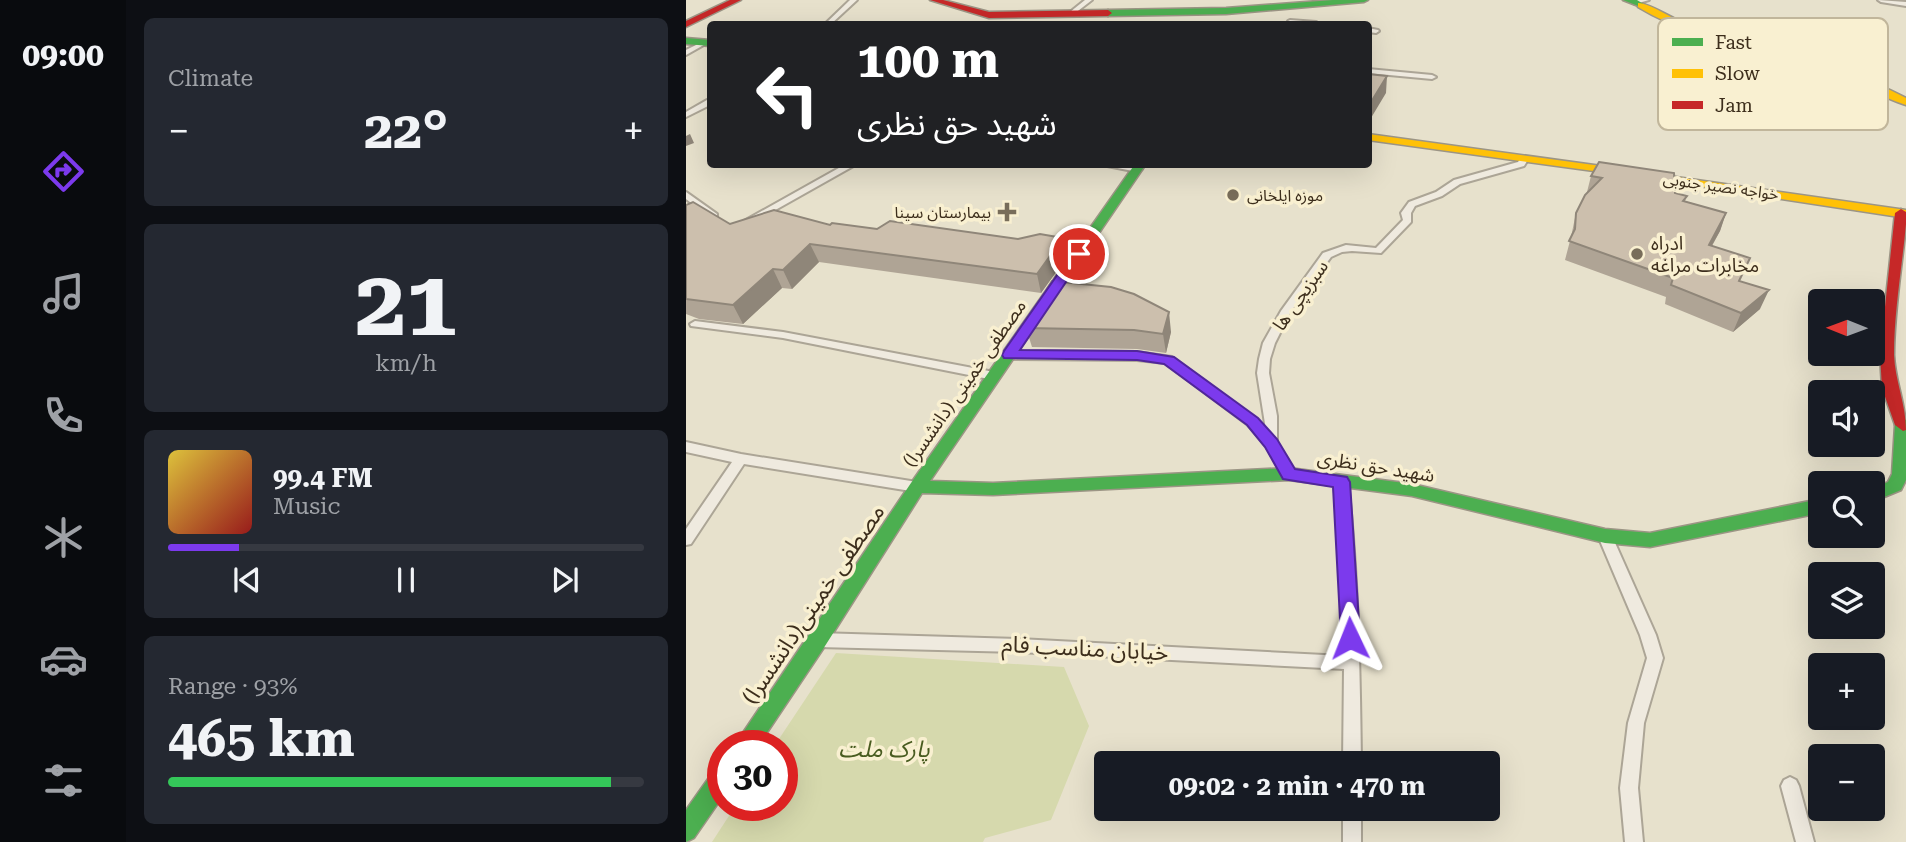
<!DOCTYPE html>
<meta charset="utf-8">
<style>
:root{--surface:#171b24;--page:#242831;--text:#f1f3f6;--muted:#9ea1a6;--line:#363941;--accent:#7c3aed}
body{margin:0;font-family:"Roboto Serif","Noto Sans Arabic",serif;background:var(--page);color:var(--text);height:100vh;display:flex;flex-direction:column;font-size:26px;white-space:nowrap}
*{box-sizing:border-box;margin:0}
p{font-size:23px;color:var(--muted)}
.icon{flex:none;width:38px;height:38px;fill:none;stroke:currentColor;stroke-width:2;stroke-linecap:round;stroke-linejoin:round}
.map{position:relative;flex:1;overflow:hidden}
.details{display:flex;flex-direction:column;gap:18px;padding:18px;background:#0d0f14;width:560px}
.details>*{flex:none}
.banner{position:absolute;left:21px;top:21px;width:665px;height:147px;border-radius:7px;box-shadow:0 7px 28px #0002;background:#202124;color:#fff;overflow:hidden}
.needle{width:46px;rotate:271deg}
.controls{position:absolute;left:1122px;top:289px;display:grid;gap:14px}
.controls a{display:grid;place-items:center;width:77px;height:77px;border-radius:7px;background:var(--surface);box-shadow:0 7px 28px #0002;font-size:35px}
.speed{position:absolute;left:21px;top:730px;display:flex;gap:14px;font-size:35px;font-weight:700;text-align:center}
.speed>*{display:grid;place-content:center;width:91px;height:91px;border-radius:50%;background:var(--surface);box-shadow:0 7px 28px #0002;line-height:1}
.speed .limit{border:10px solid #d22;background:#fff;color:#111}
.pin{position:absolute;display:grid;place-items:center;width:60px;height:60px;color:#fff;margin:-30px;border:4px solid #fff;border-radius:50%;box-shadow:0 2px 7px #0007}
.me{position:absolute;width:77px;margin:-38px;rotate:358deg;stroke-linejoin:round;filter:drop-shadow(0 0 5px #0008)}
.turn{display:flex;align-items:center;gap:24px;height:147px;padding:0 35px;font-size:32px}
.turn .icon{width:91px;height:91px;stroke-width:2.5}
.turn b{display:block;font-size:49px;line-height:60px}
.big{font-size:52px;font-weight:700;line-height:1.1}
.details .card{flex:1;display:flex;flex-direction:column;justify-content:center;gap:10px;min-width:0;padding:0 24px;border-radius:10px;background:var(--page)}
.details .dial{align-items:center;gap:0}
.dial b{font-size:91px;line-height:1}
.song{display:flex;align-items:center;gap:21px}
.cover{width:84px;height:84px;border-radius:10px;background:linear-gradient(135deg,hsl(50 70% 55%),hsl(0 70% 35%))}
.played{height:7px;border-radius:4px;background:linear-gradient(90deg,var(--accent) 15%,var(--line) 15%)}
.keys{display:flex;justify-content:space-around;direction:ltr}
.heat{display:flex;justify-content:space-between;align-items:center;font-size:38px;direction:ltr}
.charge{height:10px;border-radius:5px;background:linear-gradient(90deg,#34c759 93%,var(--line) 0)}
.trip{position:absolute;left:408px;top:751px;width:406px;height:70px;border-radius:7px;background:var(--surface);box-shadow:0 7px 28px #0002;font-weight:700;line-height:70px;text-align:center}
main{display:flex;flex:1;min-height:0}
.menu{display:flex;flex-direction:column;width:126px;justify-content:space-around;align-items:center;background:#090b0e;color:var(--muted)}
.menu .icon{width:49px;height:49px}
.menu .current{color:var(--accent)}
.menu b{font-size:32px;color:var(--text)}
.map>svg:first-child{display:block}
.green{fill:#d6d9ad}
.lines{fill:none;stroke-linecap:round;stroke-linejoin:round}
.street-casing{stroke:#aca596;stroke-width:4}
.fast-casing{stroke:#9c9585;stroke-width:3}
.slow-casing{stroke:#9c9585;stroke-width:3}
.jam-casing{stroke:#9c9585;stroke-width:3}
.street{fill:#efeadf;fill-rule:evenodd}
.fast{fill:#4caf50;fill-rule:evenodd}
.slow{fill:#ffc107;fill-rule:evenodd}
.jam{fill:#c62828;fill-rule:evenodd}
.wall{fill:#afa495}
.shaded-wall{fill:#8f8679}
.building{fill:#ccbfad;stroke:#8f8679;stroke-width:2}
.route{fill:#7c3aed;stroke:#51269a;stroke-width:2}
.poi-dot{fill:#786d5a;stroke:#f9f0d1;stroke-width:2.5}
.labels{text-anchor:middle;stroke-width:7;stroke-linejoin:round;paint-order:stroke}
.far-street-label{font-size:16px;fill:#3d2e1c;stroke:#f9f0d1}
.far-poi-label{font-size:16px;fill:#3d2e1c;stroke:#f9f0d1;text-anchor:start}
.poi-label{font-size:19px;fill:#3d2e1c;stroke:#f9f0d1;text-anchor:start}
.street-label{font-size:19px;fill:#3d2e1c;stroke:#f9f0d1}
.near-street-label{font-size:23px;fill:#3d2e1c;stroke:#f9f0d1}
.near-park-label{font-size:23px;font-style:italic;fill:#495c20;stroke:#f9f0d1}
.key{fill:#f9f0d1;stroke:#c1b69b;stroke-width:2}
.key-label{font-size:19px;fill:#3d2e1c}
</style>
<main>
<nav class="menu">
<b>09:00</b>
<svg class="icon current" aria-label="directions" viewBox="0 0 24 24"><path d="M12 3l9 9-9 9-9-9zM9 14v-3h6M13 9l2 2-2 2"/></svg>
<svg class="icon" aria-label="music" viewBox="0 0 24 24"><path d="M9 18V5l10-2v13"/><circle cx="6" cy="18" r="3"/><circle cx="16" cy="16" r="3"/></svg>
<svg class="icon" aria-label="phone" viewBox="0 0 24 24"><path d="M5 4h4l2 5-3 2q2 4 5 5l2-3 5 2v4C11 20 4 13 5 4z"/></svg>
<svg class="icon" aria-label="climate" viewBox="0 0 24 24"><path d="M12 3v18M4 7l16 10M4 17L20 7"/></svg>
<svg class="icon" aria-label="car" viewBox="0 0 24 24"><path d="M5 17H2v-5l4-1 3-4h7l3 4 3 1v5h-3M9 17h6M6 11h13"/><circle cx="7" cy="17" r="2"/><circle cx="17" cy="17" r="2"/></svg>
<svg class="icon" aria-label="filters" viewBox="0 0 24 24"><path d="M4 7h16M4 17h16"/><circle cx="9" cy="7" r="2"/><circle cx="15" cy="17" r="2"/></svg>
</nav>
<section class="details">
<div class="card"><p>Climate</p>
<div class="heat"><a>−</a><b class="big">22°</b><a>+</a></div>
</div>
<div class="card dial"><b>21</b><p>km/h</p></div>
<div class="card">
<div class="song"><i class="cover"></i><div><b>99.4 FM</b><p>Music</p></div></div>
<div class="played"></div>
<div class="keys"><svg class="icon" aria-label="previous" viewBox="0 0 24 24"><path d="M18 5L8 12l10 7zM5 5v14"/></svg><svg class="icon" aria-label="pause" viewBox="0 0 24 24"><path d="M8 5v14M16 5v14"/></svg><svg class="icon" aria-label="next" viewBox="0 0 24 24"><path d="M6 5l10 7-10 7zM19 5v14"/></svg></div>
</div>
<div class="card"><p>Range · 93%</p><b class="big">465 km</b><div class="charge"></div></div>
</section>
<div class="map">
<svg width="1220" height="842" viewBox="0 0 1220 842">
<rect width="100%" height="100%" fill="#e7e1cc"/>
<path class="green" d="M 150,653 L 378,667 L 403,726 L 365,820 L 299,838 L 297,842 L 26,842 L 50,805 L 96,805 L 96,746 L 89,745 Z"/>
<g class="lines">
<defs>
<path id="street" d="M 164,0 L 171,0 L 145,24 L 139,24 Z
M 399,0 L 406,0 L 388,14 L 384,14 L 384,12 Z
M 963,0 L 949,4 L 946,2 L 949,0 Z
M 1192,0 L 1220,2 L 1220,6 L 1195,2 Z
M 604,20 L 630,22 L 633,24 L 602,23 L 602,21 Z
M 682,28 L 692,30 L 693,31 L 690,33 L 682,32 Z
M 18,41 L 23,42 L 0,55 L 0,50 Z
M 682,69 L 746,75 L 750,77 L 746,79 L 682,73 Z
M 21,100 L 24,100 L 24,105 L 0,117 L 0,112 Z
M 836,156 L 843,158 L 838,166 L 774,184 L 756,196 L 729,206 L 725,213 L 725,222 L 695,253 L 666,251 L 656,252 L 645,257 L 605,311 L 589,343 L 584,359 L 583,373 L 591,416 L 591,443 L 609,474 L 608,477 L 598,477 L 580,446 L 562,425 L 479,363 L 451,360 L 323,359 L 317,355 L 323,351 L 451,352 L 486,357 L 570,419 L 580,430 L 571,373 L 573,359 L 577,343 L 595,311 L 637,253 L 660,245 L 690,248 L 717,220 L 715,213 L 723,202 L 750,192 L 768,180 L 832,162 Z
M 160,164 L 171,164 L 66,223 L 60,223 L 58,221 Z
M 411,164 L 438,164 L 456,169 L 452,172 Z
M 0,192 L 31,214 L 31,218 L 25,218 L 0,199 Z
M 9,321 L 97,332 L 308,372 L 314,376 L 308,380 L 97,338 L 5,326 L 4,324 Z
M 0,442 L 55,454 L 231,482 L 236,484 L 238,487 L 236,490 L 231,492 L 58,464 L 5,544 L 0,545 L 0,529 L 46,462 L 0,452 Z
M 655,477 L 660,479 L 662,482 C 672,576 674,669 675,763 L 657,763 L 658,669 L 333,652 L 132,647 L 127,645 L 124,640 L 127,635 L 132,633 L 333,639 L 658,656 L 654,552 L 648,482 L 650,479 Z
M 919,531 L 924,532 L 926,536 L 970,635 L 977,658 L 958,723 L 952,788 L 957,842 L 939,842 L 934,788 L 942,723 L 961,658 L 954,635 L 912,536 L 914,532 Z
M 1104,777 L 1110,780 L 1113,786 L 1128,842 L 1110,842 L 1095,786 L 1098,780 Z
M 657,808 L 675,808 L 675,842 L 657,842 Z"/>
<path id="fast" d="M 647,0 L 682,0 L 678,2 L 540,14 L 422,16 L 418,13 L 422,10 L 540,8 Z
M 937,0 L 951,0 L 959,5 L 955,7 Z
M 0,38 L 24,40 L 24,46 L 0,44 Z
M 449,164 L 460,164 L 244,481 L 307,483 L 603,468 L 726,484 L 919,529 L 964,533 L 1134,499 L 1134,513 L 964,547 L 919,543 L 726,496 L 603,480 L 307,495 L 236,493 L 139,646 L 72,746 L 48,746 L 225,483 Z
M 1217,419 L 1220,420 L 1220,480 L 1215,490 L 1186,502 L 1186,489 L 1202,482 L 1206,474 L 1209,425 Z
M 37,766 L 37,796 L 8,838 L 0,842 L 0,810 L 29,769 Z"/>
<path id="slow" d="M 952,3 C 964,3 992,22 1006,27 C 1077,53 1152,62 1220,98 L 1220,105 C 1192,96 1165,79 1135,69 C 1074,49 1008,41 952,7 Z
M 682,134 L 930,168 L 936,171 L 930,174 L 682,140 Z
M 969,174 L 1220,210 L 1220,218 L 965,179 L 965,175 Z"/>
<path id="jam" d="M 44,0 L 55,0 L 0,27 L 0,21 Z
M 244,0 L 257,0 L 303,12 L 422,10 L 426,13 L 422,16 L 303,18 Z
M 1215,209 L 1220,212 L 1220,224 C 1216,267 1208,312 1208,355 C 1209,381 1220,404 1220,430 L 1217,431 L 1209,425 L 1196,388 L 1194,354 L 1209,213 Z"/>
</defs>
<use href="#street" class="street-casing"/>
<use href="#fast" class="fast-casing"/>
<use href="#slow" class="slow-casing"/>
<use href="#jam" class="jam-casing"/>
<use href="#street" class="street"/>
<use href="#fast" class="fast"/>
<use href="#slow" class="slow"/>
<use href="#jam" class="jam"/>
</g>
<path class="wall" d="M 905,176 L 1001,196 L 999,201 L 1040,213 L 1034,231 L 1026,246 L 1054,281 L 1074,309 L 1047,332 L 979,304 L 980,297 L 879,260 L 885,237 L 890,213 L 901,192 Z
M 0,205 L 44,224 L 144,225 L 332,239 L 377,238 L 381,257 L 355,293 L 133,262 L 106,289 L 96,288 L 57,324 L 13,319 L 0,314 Z
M 361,289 L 448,294 L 485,332 L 480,353 L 451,349 L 346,347 L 340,328 L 353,320 L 364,303 Z"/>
<path class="shaded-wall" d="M 701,76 L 700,93 L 682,123 L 682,107 Z
M 4,134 L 8,143 L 0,146 L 0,136 Z
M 1040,213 L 1034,231 L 1016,263 L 1023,245 Z
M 377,238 L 381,257 L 355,293 L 351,274 Z
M 124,244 L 133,262 L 106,289 L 97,270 Z
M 87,269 L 96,288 L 57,324 L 47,305 Z
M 1083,290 L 1074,309 L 1047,332 L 1055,313 Z
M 483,312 L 485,332 L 480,353 L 477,334 Z"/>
<path class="building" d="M 682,74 L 701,76 L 682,107 Z
M 913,162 L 988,173 L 989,193 L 1001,196 L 997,201 L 1040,213 L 1023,245 L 1064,258 L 1053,281 L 1083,290 L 1055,313 L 985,285 L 987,278 L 883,241 L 889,229 L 890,213 L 899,195 L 916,178 L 905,176 Z
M 7,202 L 44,224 L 88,210 L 144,225 L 146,223 L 191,229 L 204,221 L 332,239 L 354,234 L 377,238 L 351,274 L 124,244 L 97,270 L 87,269 L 47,305 L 0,299 L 0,205 Z
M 366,281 L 425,287 L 448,294 L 483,312 L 477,334 L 448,330 L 340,328 L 347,319 L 353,320 L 372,290 L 361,289 Z"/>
<path class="route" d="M 393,250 L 399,254 L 334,350 L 451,351 L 488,357 L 572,418 L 591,439 L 609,469 L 661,477 L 664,482 L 674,638 L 671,644 L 664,647 L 657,644 L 655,638 L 647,487 L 597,479 L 579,447 L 561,425 L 478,364 L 451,360 L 318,358 L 316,355 L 318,351 L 388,251 Z"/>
<g class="poi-dot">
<circle cx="547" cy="195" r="7"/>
<path d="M317.5 201.5h7v7h7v7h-7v7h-7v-7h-7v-7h7z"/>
<circle cx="951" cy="254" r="7"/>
</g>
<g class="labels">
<g class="far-street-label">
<text transform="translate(1035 186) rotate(8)" y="6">خواجه نصیر جنوبی</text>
</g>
<g class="far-poi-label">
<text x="561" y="201">موزه ایلخانی</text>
<text x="305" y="218" text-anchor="end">بیمارستان سینا</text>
</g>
<g class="poi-label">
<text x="965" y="250">ادراه<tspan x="965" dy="22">مخابرات مراغه</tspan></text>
</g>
<g class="street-label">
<text transform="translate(614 295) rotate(-55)" y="7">سبزیچی ها</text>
<text transform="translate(278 383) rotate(-55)" y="7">مصطفی خمینی (دانشسرا)</text>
<text transform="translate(690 466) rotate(9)" y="7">شهید حق نظری</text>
</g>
<g class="near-street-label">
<text transform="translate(127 604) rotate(-56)" y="8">(دانشسرا)مصطفی خمینی</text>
<text transform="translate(399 648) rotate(3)" y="8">خیابان مناسب فام</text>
</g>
<g class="near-park-label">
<text x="198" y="757">پارک ملت</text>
</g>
</g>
<rect x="972" y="18" width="230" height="112" rx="10" class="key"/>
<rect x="986" y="38" width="31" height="8" fill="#4caf50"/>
<rect x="986" y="69" width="31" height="9" fill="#ffc107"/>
<rect x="986" y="101" width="31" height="8" fill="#c62828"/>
<g class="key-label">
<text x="1029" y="49">Fast</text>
<text x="1029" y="80">Slow</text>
<text x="1029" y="112">Jam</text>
</g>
</svg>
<div class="controls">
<a><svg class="needle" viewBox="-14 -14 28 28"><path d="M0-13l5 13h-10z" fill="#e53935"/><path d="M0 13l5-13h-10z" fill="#9ea1a6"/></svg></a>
<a><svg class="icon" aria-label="sound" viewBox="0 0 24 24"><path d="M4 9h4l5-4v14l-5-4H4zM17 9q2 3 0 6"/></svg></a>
<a><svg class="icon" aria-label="search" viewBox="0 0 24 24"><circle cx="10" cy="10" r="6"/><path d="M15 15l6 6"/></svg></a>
<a><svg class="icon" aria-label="layers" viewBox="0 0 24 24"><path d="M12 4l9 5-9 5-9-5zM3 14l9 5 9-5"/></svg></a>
<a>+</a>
<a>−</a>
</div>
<div class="speed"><div class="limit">30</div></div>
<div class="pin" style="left:393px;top:254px;background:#d93025"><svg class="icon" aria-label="arrive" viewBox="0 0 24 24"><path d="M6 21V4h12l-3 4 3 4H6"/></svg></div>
<svg class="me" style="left:664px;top:638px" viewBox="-20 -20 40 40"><path d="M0-17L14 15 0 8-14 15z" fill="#7c3aed" stroke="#fff" stroke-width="4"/></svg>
<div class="trip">09:02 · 2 min · 470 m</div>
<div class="banner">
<div class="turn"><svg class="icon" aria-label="left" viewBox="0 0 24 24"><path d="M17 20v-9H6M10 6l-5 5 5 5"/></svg><div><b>100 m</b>شهید حق نظری</div></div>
</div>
</div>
</main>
